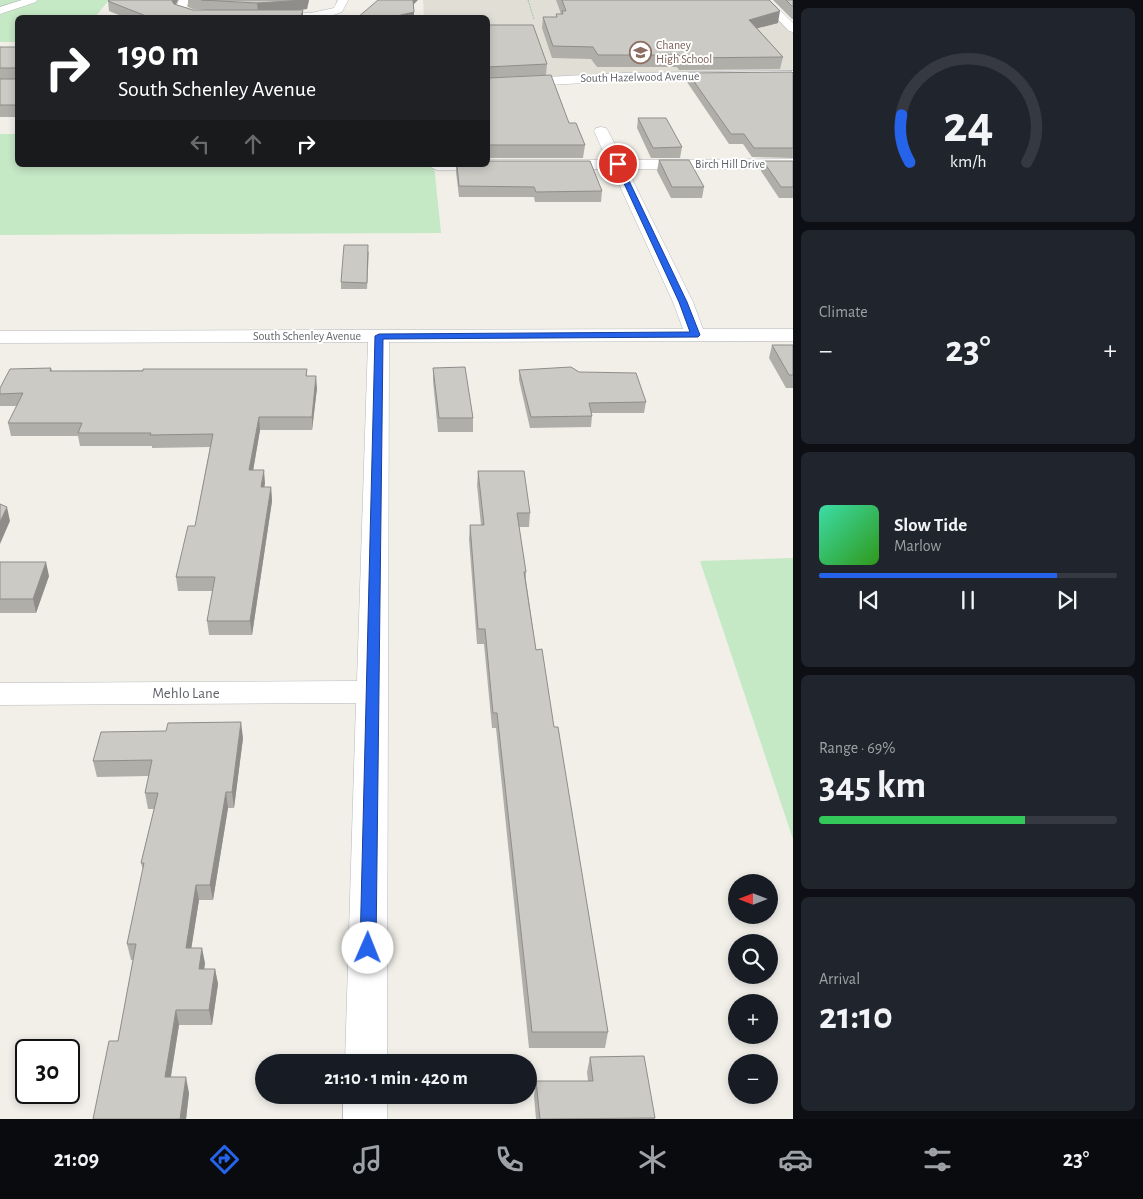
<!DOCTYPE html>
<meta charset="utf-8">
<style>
:root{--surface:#171b24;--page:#20242c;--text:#f1f3f6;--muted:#9ea1a6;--line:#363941;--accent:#2563eb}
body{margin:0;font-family:"Alegreya Sans",sans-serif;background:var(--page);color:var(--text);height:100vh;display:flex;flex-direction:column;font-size:19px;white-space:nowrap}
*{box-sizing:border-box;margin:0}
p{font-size:16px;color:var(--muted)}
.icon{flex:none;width:28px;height:28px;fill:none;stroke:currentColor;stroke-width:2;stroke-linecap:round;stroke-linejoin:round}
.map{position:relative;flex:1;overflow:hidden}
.side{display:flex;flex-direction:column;gap:8px;padding:8px;background:#0d0f14;width:350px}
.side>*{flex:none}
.top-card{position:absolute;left:15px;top:15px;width:475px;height:152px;border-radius:8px;box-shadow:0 2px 8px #0003;background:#202124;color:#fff;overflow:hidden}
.needle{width:32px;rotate:270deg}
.fabs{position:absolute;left:728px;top:874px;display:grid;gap:10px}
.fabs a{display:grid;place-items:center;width:50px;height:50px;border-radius:50%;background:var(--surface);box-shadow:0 2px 8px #0003;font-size:25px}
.speed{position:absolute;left:15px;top:1039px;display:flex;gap:10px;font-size:25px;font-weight:700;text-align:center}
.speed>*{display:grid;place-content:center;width:65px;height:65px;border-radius:50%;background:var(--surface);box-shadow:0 2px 8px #0003;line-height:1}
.speed .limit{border:2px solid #111;border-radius:8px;background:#fff;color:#111}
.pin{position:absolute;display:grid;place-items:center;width:42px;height:42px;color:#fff;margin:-21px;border:2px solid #fff;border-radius:50%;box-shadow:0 1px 5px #0007}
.me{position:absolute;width:55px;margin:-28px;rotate:1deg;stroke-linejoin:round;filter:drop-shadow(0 0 4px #0008)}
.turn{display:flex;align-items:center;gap:18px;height:105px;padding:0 20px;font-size:22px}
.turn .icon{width:65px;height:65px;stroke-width:2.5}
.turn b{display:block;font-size:35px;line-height:42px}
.lanes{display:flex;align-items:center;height:48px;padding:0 20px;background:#0003;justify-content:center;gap:25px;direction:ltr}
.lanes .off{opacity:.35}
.big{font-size:38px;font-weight:700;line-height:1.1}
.side .tile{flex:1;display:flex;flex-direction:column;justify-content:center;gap:8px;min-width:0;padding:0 18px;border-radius:8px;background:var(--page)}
.side .dial{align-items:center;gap:0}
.dial svg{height:130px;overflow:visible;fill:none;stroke:var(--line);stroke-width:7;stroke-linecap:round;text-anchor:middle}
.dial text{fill:var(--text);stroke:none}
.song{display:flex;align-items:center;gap:15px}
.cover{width:60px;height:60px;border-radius:8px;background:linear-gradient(135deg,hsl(160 70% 55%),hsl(110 70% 35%))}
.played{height:5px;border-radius:2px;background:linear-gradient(90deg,var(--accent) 80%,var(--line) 80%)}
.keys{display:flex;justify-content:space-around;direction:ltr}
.heat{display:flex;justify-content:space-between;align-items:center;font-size:28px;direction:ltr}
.charge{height:8px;border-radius:4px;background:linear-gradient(90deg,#34c759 69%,var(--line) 0)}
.trip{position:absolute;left:255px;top:1054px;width:282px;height:50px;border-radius:25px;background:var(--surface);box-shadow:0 2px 8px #0003;font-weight:700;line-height:50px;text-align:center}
.tabs{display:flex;height:80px;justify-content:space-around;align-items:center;background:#090b0e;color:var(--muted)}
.tabs .icon{width:35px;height:35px}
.tabs .current{color:var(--accent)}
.tabs b{font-size:22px;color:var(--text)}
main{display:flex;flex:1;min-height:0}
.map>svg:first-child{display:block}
.education{fill:#e1ded6}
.green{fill:#c5e8c5}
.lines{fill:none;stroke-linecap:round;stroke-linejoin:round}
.minor-casing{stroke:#b5b8bc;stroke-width:1}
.path{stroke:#9cc7a9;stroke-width:1;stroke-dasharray:2 1;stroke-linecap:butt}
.minor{fill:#fff;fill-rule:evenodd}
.wall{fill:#afaea9}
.shaded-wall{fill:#8f8d8a}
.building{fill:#cccac5;stroke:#8f8d8a}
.route{fill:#2563eb;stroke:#184099}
.labels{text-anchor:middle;stroke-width:4;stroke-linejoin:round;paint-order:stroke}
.far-education-label{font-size:12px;fill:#785e54;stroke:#fff;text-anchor:start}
.far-street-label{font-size:12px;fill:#5f6368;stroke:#fff}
.street-label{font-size:15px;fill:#5f6368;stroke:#fff}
</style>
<main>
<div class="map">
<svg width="793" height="1119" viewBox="0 0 793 1119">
<rect width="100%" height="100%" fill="#f1efe8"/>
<path class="education" d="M 423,0 L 764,0 L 793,29 L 793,75 L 488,84 L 488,18 L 424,17 Z"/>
<path class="green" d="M 0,0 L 109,0 L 95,17 L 18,18 L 17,42 L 0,42 Z
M 0,134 L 17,134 L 18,165 L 434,165 L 441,233 L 0,235 Z
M 793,558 L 793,839 L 700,561 Z"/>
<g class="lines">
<defs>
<path id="minor" d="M 22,0 L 37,0 L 36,2 L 0,14 L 0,7 Z
M 179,0 L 189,0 L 186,9 L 189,11 L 212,14 L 217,17 L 186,17 L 175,10 Z
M 338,0 L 348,0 L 342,12 L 325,18 L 260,17 L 265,14 L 311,13 L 334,8 Z
M 759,0 L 770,0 L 793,23 L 793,32 L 789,31 Z
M 793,71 L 793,79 L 623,81 L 488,88 L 488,80 L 623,73 Z
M 601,127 L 606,128 L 608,131 L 623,160 L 793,159 L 793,169 L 627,169 L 693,302 L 703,329 L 793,329 L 793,341 L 389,342 L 387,1062 L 345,1062 L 356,703 L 0,705 L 0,683 L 357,681 L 368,342 L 0,343 L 0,331 L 683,329 L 673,302 L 612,169 L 437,170 L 432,168 L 429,165 L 488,165 L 488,160 L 607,160 L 594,131 L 596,128 Z
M 343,1095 L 387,1095 L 387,1119 L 343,1119 Z"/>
</defs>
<use href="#minor" class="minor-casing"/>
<path class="path" d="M 528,0 L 534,19"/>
<use href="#minor" class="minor"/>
</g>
<path class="wall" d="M 188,0 L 309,0 L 307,9 L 300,10 L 303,18 L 126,18 L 109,11 L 108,1 L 176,5 L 193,10 L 207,10 L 193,9 L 188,7 Z
M 556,0 L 769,0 L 778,23 L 757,28 L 783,57 L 780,69 L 679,70 L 677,67 L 597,67 L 591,59 L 552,58 L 542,28 L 543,17 L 556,17 L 556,14 L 561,14 Z
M 773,0 L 793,0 L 793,19 L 792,19 Z
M 488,25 L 547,64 L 546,75 L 488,78 L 569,123 L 585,145 L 583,158 L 488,158 Z
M 0,47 L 18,47 L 18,117 L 0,117 Z
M 688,73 L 793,73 L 793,158 L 752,157 L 743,144 L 729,144 L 687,82 Z
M 638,118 L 682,147 L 680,158 L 651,158 L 637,128 Z
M 659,160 L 704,187 L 702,198 L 671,198 L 657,171 Z
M 763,161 L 793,161 L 793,198 L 779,198 L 761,171 Z
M 456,165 L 488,165 L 602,191 L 601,202 L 535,202 L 534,197 L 459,197 L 456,172 Z
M 369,251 L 367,289 L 341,289 L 341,282 Z
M 772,345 L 793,345 L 793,388 L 786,388 L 769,358 Z
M 51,368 L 52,371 L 307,369 L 307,376 L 317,388 L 312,430 L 260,430 L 253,470 L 265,483 L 264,487 L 271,487 L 272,501 L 252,635 L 209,635 L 207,621 L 213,591 L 178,591 L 176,577 L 195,526 L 210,447 L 152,448 L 152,446 L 80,446 L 78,436 L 11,436 L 8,423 L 17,406 L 0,406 L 0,388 Z
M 433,368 L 473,418 L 473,432 L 438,432 L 433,381 Z
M 519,370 L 579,372 L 646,402 L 644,413 L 591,413 L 592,416 L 591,427 L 530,428 L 519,380 Z
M 478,471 L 530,513 L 529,527 L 519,527 L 526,572 L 526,580 L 536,650 L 554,727 L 608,1032 L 605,1048 L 529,1048 L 496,728 L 492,728 L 484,644 L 477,644 L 469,539 L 470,525 L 481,525 L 477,485 Z
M 0,562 L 49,576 L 36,613 L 0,613 Z
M 243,738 L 234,808 L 228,808 L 213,900 L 199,900 L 191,948 L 205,963 L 204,969 L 215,969 L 218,984 L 212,1025 L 179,1025 L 171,1077 L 189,1093 L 186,1119 L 93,1119 L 118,1041 L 133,960 L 131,960 L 127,944 L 143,870 L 141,863 L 154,809 L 148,809 L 145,793 L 149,776 L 97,777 L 93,761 Z
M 590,1057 L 655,1118 L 655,1119 L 536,1119 L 534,1096 L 536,1081 L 588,1081 L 587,1072 Z"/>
<path class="shaded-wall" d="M 173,0 L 178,0 L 173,11 L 172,1 Z
M 304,0 L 309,0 L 307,9 L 258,13 L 257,3 Z
M 413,0 L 418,0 L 413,5 Z
M 303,10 L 303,18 L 300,18 Z
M 780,11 L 778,23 L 747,31 L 749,20 Z
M 414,12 L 414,18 L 388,18 Z
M 489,145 L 488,158 L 488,159 L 488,148 Z
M 316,376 L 317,388 L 312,430 L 312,417 Z
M 259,417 L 260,430 L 251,483 L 249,470 Z
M 264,470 L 265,483 L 262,501 L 261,487 Z
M 271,487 L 272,501 L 252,635 L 250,621 Z
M 7,507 L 10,521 L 0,544 L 0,522 Z
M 46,562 L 49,576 L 36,613 L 33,599 Z
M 241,722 L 243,738 L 234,808 L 232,792 Z
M 226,792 L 228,808 L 213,900 L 210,885 Z
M 196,885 L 199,900 L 189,963 L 186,948 Z
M 202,948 L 205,963 L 202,985 L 199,969 Z
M 215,969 L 218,984 L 212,1025 L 209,1010 Z
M 176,1010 L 179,1025 L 168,1093 L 165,1077 Z
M 186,1077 L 189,1093 L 186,1119 L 180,1119 Z"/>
<path class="building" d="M 109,0 L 173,0 L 172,1 L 174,4 L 193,10 L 303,10 L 300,18 L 151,18 L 108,1 Z
M 201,0 L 304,0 L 257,3 Z
M 378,0 L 413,0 L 414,12 L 388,18 L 357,18 Z
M 562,0 L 769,0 L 780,11 L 749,20 L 783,57 L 681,58 L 679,55 L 598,55 L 593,47 L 553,46 L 543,17 L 557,17 L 556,14 L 563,14 L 562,11 L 566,11 Z
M 786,0 L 793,0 L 793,7 Z
M 488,25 L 533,25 L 547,64 L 488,67 L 488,72 Z
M 0,47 L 18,47 L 18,105 L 0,105 L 0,79 L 17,79 L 17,68 L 0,68 Z
M 792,72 L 793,73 L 793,148 L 754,148 L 744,134 L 731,134 L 688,73 Z
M 551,75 L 569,123 L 576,123 L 585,145 L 489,145 L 488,148 L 488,77 L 489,78 Z
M 638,118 L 666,118 L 682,147 L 653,148 Z
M 659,160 L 689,160 L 704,187 L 672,187 Z
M 488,161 L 590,161 L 602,191 L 536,192 L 534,187 L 459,186 L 457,165 L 488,165 Z
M 763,161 L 793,161 L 793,187 L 781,187 Z
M 344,245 L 368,245 L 367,283 L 341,282 Z
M 772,345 L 793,345 L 793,375 L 789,375 Z
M 465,367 L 473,418 L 439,418 L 433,368 Z
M 571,367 L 579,372 L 636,373 L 646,402 L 589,403 L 592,416 L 531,417 L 519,370 Z
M 51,368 L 50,371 L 143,371 L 143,369 L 307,369 L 306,376 L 316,376 L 312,417 L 259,417 L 249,470 L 264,470 L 261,487 L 271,487 L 250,621 L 207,621 L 215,577 L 176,577 L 188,526 L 195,526 L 213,434 L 150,435 L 151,433 L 78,433 L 82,423 L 8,423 L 23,393 L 0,394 L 0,388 L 10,369 Z
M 478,471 L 524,471 L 530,513 L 517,513 L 526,572 L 524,572 L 536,650 L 542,649 L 554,727 L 558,727 L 608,1032 L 532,1032 L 497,713 L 493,713 L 485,629 L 478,629 L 470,525 L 484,525 Z
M 0,504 L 7,507 L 0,522 Z
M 0,562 L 46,562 L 33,599 L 0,599 Z
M 241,722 L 232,792 L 226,792 L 210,885 L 196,885 L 186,948 L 202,948 L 199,969 L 215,969 L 209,1010 L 176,1010 L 165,1077 L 186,1077 L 180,1119 L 93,1119 L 109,1041 L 118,1041 L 136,944 L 127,944 L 144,863 L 141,863 L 158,793 L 145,793 L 152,760 L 93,761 L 101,732 L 166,731 L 168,723 Z
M 644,1056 L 655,1118 L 540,1119 L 536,1081 L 593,1081 L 590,1057 Z"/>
<path class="route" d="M 618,162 L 621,164 L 687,302 L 700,335 L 698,337 L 383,339 L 376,948 L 374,953 L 368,955 L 362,953 L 360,948 L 375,336 L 379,334 L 690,332 L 679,302 L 615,164 Z"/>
<defs>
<symbol id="school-ring" viewBox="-11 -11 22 22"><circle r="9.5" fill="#fff" stroke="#8d6e63" stroke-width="1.5"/><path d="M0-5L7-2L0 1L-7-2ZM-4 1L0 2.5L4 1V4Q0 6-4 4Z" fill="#8d6e63"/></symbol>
</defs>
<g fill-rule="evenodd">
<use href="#school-ring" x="628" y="40" width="25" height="25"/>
</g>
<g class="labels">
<g class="far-education-label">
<text x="656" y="49">Chaney<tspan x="656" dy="14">High School</tspan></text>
</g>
<g class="far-street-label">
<text transform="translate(640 77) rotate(-1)" y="4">South Hazelwood Avenue</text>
<text x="730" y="168">Birch Hill Drive</text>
<text x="307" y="340">South Schenley Avenue</text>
</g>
<g class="street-label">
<text x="186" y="698">Mehlo Lane</text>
</g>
</g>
</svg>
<div class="fabs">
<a><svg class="needle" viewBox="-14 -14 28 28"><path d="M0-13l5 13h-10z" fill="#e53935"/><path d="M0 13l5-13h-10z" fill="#9ea1a6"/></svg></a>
<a><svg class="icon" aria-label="search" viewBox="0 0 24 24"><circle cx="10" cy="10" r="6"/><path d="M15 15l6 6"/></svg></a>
<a>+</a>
<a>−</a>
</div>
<div class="speed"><div class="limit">30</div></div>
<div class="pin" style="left:618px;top:164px;background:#d93025"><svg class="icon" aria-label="arrive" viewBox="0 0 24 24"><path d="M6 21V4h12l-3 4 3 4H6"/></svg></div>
<svg class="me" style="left:368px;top:948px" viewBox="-20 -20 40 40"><circle r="19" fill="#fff"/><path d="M0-13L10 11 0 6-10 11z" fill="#2563eb"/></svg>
<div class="trip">21:10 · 1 min · 420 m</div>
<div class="top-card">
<div class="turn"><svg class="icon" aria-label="right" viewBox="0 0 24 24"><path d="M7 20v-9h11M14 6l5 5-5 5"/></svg><div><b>190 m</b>South Schenley Avenue</div></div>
<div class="lanes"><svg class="icon off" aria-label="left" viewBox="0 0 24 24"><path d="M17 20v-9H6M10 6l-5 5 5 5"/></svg><svg class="icon off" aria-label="ahead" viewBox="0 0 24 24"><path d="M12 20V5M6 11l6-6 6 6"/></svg><svg class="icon" aria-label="right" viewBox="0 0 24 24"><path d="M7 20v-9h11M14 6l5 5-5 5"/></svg></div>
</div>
</div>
<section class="side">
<div class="tile dial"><svg viewBox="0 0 100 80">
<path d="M14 69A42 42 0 1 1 86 69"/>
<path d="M14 69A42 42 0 0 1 9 40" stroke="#2563eb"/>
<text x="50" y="56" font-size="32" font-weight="700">24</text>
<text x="50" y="72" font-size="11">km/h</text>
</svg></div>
<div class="tile"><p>Climate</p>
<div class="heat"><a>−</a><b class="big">23°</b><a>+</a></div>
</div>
<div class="tile">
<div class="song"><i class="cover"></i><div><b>Slow Tide</b><p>Marlow</p></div></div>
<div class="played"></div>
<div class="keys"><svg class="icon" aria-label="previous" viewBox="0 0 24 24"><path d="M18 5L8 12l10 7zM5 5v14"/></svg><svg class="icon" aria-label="pause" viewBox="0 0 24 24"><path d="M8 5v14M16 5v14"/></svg><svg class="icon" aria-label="next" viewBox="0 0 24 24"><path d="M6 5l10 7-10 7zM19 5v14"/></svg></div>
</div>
<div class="tile"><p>Range · 69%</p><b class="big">345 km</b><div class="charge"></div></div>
<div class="tile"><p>Arrival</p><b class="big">21:10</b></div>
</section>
</main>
<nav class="tabs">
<b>21:09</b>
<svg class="icon current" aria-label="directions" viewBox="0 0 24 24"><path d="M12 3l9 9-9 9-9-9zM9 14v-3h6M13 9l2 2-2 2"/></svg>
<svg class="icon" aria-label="music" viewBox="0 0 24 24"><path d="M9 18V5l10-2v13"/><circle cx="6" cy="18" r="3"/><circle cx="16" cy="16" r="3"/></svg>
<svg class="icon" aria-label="phone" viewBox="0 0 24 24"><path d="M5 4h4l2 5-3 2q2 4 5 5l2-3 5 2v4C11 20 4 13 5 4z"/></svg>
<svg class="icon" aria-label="climate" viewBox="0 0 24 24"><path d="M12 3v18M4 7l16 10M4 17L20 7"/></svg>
<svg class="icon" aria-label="car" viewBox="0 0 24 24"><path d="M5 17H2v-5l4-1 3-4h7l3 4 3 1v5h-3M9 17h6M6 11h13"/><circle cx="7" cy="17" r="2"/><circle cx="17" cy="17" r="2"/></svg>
<svg class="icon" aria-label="filters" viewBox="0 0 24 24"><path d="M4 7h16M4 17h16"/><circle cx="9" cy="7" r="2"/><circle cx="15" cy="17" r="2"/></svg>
<b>23°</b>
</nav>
